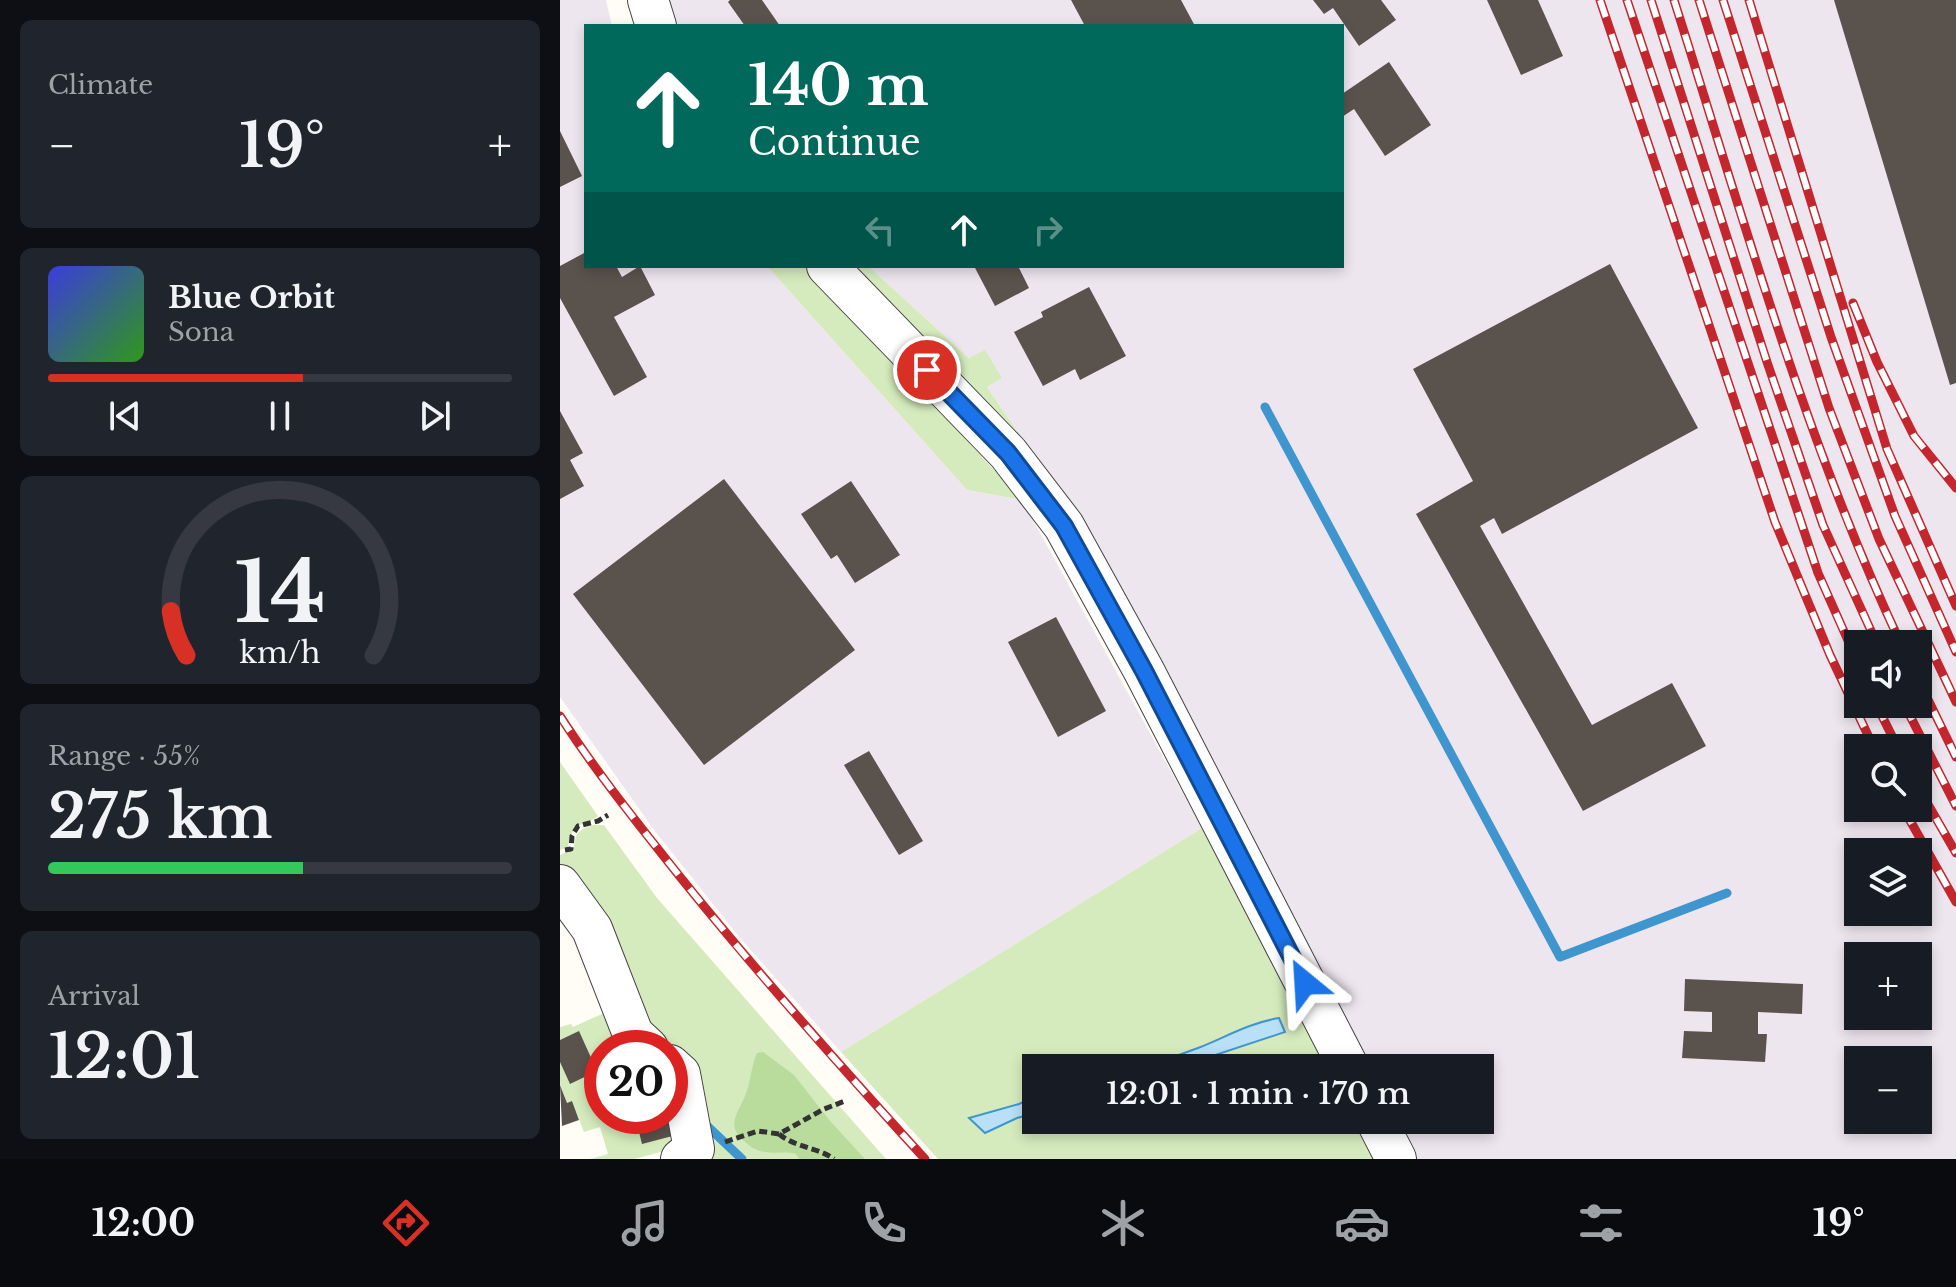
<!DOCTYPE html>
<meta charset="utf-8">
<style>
:root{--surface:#171b24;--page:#20242c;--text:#f1f3f6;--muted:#9ea1a6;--line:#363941;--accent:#d93025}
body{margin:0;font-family:"Libre Baskerville",serif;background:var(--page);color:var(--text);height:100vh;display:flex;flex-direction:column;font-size:30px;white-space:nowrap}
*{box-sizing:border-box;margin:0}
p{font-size:26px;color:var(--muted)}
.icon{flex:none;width:44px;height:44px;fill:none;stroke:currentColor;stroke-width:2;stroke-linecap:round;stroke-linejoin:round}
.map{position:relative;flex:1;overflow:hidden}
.panel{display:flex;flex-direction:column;gap:20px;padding:20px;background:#0d0f14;width:560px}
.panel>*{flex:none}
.banner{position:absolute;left:24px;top:24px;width:760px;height:244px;border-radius:0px;box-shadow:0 4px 12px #0003;background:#00695c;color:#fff;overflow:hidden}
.controls{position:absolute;left:1284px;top:630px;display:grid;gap:16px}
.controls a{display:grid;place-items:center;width:88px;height:88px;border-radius:0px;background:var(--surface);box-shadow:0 4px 12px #0003;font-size:40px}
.speed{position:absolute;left:24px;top:1030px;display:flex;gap:16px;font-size:40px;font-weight:700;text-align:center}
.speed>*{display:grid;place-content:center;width:104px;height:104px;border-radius:50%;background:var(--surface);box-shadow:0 4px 12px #0003;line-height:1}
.speed .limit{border:12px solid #d22;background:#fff;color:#111}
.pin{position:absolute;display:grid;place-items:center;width:68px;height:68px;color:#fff;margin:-34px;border:4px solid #fff;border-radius:50%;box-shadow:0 2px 8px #0007}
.me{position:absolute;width:88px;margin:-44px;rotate:333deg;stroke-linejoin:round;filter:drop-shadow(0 0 6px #0008)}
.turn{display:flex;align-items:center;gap:28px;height:168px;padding:0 32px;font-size:36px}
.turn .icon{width:104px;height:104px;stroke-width:2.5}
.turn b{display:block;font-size:56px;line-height:68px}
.lanes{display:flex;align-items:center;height:76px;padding:0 32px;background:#0003;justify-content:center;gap:40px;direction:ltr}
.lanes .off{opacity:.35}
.big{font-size:60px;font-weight:600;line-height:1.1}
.panel .card{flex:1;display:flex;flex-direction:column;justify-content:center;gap:12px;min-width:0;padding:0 28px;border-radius:12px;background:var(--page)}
.panel .dial{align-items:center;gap:0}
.dial svg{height:208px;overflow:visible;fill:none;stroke:var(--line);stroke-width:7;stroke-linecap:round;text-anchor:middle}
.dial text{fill:var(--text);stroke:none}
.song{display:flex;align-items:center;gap:24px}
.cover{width:96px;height:96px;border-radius:12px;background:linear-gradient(135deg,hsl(240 70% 55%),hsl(110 70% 35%))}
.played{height:8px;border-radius:4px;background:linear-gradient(90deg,var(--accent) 55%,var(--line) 55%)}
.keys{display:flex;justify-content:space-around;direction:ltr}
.heat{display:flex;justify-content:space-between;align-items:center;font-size:44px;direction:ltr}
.charge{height:12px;border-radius:6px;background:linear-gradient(90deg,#34c759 55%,var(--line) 0)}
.trip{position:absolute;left:462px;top:1054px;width:472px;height:80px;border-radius:0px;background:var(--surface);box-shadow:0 4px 12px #0003;font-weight:600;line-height:80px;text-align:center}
.tabs{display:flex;height:128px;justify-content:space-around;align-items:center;background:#090b0e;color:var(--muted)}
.tabs .icon{width:56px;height:56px}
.tabs .active{color:var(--accent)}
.tabs b{font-size:36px;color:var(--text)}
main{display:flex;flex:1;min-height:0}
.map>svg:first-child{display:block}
.industrial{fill:#eee6ef;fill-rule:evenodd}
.green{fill:#d5ebbd}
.forest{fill:#b9dc9c}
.water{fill:#b9e0f7;stroke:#3f96cf;stroke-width:2}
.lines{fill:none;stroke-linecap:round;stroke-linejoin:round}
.stream{stroke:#3f96cf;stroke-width:9}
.building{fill:#5a524d}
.minor-casing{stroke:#444;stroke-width:42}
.path{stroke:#333;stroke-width:5;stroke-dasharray:8 4;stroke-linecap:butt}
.minor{stroke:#fff;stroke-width:40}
.rail-casing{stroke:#c4262e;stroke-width:9}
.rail{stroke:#fff;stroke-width:6;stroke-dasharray:18;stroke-linecap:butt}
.route-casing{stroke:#114b97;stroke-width:20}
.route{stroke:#1a73e8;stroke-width:14}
</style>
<main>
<section class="panel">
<div class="card"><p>Climate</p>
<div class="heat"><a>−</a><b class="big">19°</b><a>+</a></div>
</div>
<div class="card">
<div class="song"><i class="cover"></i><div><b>Blue Orbit</b><p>Sona</p></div></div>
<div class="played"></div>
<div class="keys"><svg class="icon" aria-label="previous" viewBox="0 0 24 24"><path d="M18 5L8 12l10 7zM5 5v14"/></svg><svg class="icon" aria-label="pause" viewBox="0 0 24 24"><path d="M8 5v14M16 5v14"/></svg><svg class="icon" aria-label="next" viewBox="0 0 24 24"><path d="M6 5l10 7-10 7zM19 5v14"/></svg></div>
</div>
<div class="card dial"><svg viewBox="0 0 100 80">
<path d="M14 69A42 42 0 1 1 86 69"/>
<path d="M14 69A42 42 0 0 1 8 52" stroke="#d93025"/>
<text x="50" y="56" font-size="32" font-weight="700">14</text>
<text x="50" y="72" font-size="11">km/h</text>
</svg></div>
<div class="card"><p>Range · 55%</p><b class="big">275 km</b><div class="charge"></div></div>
<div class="card"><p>Arrival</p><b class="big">12:01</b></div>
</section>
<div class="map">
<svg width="1396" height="1159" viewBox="0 0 1396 1159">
<rect width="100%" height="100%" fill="#fffdf5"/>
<path class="industrial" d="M 0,0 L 46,0 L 52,26 L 26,26 L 26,266 L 207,266 L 407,490 L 462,500 L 642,828 L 281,1052 L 180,938 L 94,830 L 0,697 Z
M 109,0 L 1396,0 L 1396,1159 L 848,1159 L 828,1120 L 920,1120 L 920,1068 L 801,1068 L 499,492 L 427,387 L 441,378 L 409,358 L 308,266 L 782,266 L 782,26 L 117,26 ZM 1298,644 L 1358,644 L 1358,704 L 1298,704 ZM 1298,748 L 1358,748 L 1358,808 L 1298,808 ZM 1298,852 L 1358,852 L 1358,912 L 1298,912 ZM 1298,956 L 1358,956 L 1358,1016 L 1298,1016 ZM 1298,1060 L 1358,1060 L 1358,1120 L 1298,1120 Z"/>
<path class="green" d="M 207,266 L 245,266 L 462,500 L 407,490 Z
M 284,266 L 308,266 L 409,358 L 425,350 L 442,378 L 427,387 L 499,492 Z
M 0,762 L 38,816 C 19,831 15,816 8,847 L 0,850 Z
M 33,825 L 44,825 L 97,898 L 326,1159 L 137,1159 L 104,1048 L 0,870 L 0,855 L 14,849 C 15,833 18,830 33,825 Z
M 642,828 L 770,1068 L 476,1068 L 476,1120 L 798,1120 L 819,1159 L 378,1159 L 281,1052 Z
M 55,1008 L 70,1048 L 42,1048 L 42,1116 L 110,1116 L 128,1145 L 74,1159 L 30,1159 L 48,1154 L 40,1127 L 24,1132 L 12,1101 L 7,1103 L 0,1084 L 0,1027 L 11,1024 L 13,1027 Z"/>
<path class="forest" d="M 203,1052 L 234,1075 L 271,1122 L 305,1159 L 239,1159 L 236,1154 C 226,1151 215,1154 205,1152 C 196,1151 189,1146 183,1140 C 166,1125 178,1113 185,1096 C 191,1082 191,1066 197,1053 Z"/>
<path class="water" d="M 719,1018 L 725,1032 L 616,1068 L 559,1068 C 586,1065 613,1058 638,1048 C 666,1037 689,1023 719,1018 Z
M 476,1096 L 476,1113 L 457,1118 L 425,1133 L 409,1118 L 459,1104 Z"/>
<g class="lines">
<path class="stream" d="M 705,407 L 1000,957 L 1167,893
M 143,1122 L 182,1159"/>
</g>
<path class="building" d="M 170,0 L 202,0 L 220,26 L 185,26 L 168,2 Z
M 511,0 L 621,0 L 635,26 L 525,26 Z
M 753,0 L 821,0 L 836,20 L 799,46 L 773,8 L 764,14 Z
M 927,0 L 978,0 L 1003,56 L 961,75 Z
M 1274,0 L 1396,0 L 1396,383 L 1390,385 Z
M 829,62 L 871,125 L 825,156 L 794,109 L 782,117 L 782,94 Z
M 0,131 L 22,176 L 0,187 Z
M 26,252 L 26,266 L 56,266 L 62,277 L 80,266 L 95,295 L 54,317 L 87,377 L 54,396 L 0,298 L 0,266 Z
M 1050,264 L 1138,428 L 942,534 L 934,518 L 920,526 L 1032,725 L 1112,683 L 1146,746 L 1023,811 L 856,514 L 913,481 L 853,369 Z
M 414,266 L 458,266 L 469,288 L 435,306 Z
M 529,287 L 566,356 L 520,380 L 515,369 L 483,386 L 454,332 L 483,317 L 481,312 Z
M 0,411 L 23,453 L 10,460 L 24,486 L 0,499 Z
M 164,479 L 295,650 L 144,765 L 13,594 Z
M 291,481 L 340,555 L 295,583 L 277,555 L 271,559 L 241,514 Z
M 496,617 L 546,711 L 498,737 L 448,642 Z
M 309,751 L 363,841 L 339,855 L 284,765 Z
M 1125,979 L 1243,984 L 1242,1014 L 1198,1012 L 1198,1034 L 1207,1034 L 1205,1062 L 1122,1058 L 1124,1031 L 1152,1032 L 1152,1012 L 1124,1011 Z
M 19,1031 L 37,1071 L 10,1084 L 0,1062 L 0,1040 Z
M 0,1085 L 7,1103 L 12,1101 L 19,1120 L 2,1126 Z
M 75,1116 L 110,1116 L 124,1133 L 82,1144 Z"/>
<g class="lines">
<defs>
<path id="minor" d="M 88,0 L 96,26
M 267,266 L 448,453 L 504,526 L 584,671 L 789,1068
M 0,885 L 32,929 L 73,1034 L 88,1048
M 110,1065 L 120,1074 L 134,1149 L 121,1159
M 816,1120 L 836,1159"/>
</defs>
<use href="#minor" class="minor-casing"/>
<path class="path" d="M 5,850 L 11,849 L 12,836 L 18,826 L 38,821 L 48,815
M 219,1134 C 236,1148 257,1147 274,1159
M 165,1142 L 198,1131 L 219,1134 L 264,1109 L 285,1101"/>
<use href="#minor" class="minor"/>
<defs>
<path id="rail" d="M 1040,0 L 1215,522 L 1270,655 L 1314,748
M 1067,0 L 1258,573 L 1298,663
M 1091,0 L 1207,362 L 1263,525 L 1317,644
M 1114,0 C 1183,217 1244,438 1341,644
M 1139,0 L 1269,408 L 1319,539 L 1396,702
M 1163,0 L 1271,337 L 1335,516 L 1396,652
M 1189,0 L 1327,449 L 1396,606
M 1293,303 L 1317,362 L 1354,436 L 1396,488
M 1358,679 L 1396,757
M 1316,704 L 1338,748
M 1344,704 L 1396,806
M 0,716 C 36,772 79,825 121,878 C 199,975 281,1067 365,1159
M 1358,787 L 1396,853
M 1343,808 L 1396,902"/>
</defs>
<use href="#rail" class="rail-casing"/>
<use href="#rail" class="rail"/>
</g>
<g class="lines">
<defs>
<path id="route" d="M 367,370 L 448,453 L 504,526 L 584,671 L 745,983"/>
</defs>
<use href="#route" class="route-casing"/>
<use href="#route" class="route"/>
</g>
</svg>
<div class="controls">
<a><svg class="icon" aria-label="sound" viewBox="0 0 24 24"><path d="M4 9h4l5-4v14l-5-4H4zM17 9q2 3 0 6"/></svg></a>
<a><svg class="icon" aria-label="search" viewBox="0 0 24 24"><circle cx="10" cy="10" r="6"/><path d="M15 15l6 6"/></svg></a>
<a><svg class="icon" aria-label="layers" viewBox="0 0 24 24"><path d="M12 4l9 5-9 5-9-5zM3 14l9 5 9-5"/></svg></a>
<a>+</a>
<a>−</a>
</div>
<div class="speed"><div class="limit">20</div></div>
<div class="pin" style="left:367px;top:370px;background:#d93025"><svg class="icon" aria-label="arrive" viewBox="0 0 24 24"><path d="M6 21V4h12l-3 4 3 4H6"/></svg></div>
<svg class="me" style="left:745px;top:983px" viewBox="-20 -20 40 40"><path d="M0-17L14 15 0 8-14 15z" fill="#1a73e8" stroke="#fff" stroke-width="4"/></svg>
<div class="trip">12:01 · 1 min · 170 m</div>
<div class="banner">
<div class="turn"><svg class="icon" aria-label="ahead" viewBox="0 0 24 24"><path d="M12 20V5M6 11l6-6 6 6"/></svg><div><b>140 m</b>Continue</div></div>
<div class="lanes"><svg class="icon off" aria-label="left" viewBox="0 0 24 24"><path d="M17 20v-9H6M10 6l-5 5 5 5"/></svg><svg class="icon" aria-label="ahead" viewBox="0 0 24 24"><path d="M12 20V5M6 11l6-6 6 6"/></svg><svg class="icon off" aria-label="right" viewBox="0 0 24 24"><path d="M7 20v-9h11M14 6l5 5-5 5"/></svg></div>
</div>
</div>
</main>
<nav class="tabs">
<b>12:00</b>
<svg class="icon active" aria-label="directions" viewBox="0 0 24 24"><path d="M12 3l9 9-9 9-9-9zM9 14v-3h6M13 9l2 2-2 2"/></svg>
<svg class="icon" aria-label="music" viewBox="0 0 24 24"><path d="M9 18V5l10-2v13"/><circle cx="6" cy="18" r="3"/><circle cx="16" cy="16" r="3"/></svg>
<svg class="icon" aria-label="phone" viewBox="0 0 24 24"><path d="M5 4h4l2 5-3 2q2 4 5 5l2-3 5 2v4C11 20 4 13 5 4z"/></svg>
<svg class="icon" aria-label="climate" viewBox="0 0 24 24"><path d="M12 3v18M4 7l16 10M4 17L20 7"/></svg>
<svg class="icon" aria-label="car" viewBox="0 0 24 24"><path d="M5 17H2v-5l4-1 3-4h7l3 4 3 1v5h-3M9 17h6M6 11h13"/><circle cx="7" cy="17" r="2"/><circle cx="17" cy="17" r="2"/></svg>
<svg class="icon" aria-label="filters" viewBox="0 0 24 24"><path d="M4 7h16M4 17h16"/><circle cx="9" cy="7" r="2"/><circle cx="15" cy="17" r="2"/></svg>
<b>19°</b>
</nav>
